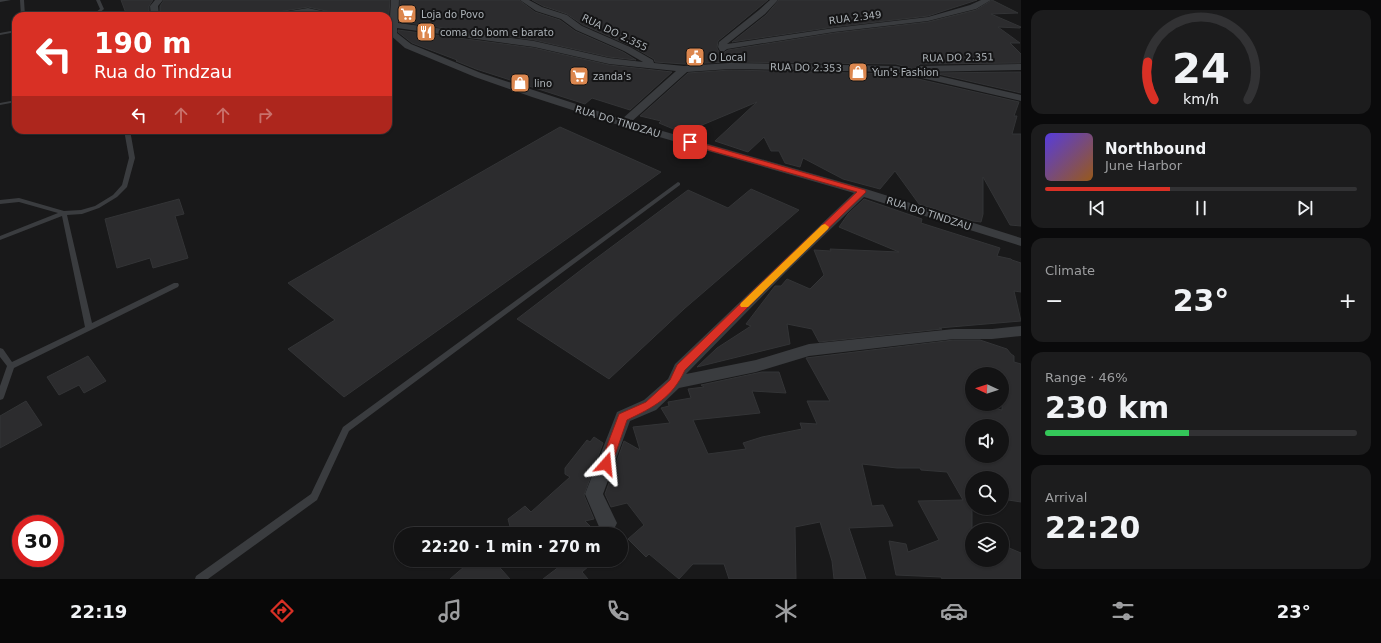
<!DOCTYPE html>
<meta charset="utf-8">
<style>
:root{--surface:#131314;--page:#1c1c1d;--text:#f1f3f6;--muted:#9d9ea0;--line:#323234;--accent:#d93025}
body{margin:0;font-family:"DejaVu Sans",sans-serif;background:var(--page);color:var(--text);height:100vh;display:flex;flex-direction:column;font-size:15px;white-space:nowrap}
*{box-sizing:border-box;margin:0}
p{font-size:13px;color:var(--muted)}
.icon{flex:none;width:22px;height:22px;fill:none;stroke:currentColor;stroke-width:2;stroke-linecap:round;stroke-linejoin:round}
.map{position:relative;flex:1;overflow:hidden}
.sheet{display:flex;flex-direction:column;gap:10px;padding:10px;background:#0a0a0b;width:360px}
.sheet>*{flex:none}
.top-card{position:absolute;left:12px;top:12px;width:380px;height:122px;border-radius:12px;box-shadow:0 1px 3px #0004,0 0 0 1px var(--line);background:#d93025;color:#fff;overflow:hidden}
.needle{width:26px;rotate:273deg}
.tools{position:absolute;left:965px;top:367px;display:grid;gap:8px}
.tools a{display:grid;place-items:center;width:44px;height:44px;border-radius:50%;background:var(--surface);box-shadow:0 1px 3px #0004,0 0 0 1px var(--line);font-size:20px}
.speed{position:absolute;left:12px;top:515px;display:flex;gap:8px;font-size:20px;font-weight:700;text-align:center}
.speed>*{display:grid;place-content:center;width:52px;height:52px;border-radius:50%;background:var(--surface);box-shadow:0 1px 3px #0004,0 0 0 1px var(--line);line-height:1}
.speed .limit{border:6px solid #d22;background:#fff;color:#111}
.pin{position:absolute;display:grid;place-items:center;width:34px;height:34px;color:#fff;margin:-17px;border-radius:8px;box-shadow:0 2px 6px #0006}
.me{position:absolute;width:44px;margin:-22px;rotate:18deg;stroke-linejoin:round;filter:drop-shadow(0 0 3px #0008)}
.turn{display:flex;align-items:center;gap:14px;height:84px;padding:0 16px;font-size:18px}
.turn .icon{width:52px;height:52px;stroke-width:2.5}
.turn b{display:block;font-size:28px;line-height:34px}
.lanes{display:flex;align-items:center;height:38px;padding:0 16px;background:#0003;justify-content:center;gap:20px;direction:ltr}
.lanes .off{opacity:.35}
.big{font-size:30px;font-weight:800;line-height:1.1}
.sheet .widget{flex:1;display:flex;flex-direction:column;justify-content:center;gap:6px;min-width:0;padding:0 14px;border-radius:12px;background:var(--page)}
.sheet .dial{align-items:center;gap:0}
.dial svg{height:104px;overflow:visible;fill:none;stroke:var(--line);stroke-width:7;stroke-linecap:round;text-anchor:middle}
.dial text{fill:var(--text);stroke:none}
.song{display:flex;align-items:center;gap:12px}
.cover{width:48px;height:48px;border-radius:6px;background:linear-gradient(135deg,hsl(250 70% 55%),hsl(30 70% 35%))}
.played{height:4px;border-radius:2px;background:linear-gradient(90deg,var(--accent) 40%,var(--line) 40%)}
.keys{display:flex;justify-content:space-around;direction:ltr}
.heat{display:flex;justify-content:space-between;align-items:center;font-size:22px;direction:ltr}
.charge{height:6px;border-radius:3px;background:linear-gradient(90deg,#34c759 46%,var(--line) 0)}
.trip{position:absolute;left:394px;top:527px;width:234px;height:40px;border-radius:20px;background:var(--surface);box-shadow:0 1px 3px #0004,0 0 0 1px var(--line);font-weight:800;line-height:40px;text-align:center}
.menu{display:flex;height:64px;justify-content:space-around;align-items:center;background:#080808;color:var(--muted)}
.menu .icon{width:28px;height:28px}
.menu .selected{color:var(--accent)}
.menu b{font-size:18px;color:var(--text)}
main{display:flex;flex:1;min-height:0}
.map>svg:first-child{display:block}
.building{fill:#2c2c2e;stroke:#333436;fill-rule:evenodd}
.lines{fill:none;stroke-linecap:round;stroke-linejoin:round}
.lane{fill:#3a3c3f;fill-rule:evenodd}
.street{fill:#3a3c3f;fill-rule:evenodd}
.route{fill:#d93025;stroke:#8d1f18}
.slow{fill:#f59e0b}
.labels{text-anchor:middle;stroke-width:4;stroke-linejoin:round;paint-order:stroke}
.far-poi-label{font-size:10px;fill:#adb3b8;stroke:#141415;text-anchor:start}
.far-street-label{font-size:10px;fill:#adb3b8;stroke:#141415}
</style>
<main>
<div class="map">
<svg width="1021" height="579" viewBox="0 0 1021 579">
<rect width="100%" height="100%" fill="#19191a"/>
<path class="building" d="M 121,0 L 153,0 L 149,6 L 149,16 L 127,16 Z
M 164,0 L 390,0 L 388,25 L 388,16 L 337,15 L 335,13 L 308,7 L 272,13 L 267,16 L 160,16 L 160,6 Z
M 400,0 L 519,0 L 535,12 L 560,20 L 575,31 L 623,52 L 636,60 L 609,57 L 534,40 L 400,22 Z
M 532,0 L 768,0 L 718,41 L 717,48 L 719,52 L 723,53 L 728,50 L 834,33 L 928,22 L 976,10 L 992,0 L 1018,13 L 991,14 L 1021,27 L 1020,28 L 998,27 L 1020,43 L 1010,43 L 1021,54 L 1021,63 L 920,64 L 914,69 L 896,64 L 730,62 L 684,64 L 655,62 L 654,59 L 631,46 L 583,25 L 567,14 L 543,6 Z
M 779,0 L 977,0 L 928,16 L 834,27 L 732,42 L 766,15 Z
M 398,30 L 534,48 L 609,65 L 672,72 L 630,110 L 592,98 L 585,104 L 476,69 L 456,61 L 457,60 L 412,43 L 398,32 Z
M 730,70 L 896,74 L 1019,102 L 1014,116 L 1017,116 L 1012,134 L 1021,134 L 1021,226 L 1010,225 L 983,177 L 983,214 L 981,222 L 973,221 L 919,204 L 895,171 L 880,189 L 843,179 L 803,158 L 800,167 L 785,163 L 779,151 L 771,151 L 764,137 L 748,152 L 715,141 L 757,102 L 683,133 L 659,123 L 661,121 L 640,116 L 688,73 Z
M 1021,72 L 1021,93 L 934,73 Z
M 560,127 L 661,172 L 344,397 L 288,349 L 335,320 L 288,283 Z
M 751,189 L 799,210 L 684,309 L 609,379 L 517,319 L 594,260 L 688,190 L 728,208 Z
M 179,199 L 184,214 L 175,216 L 188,258 L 153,268 L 150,258 L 117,268 L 105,219 Z
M 864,199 L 922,219 L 921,223 L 1000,248 L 997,256 L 1011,259 L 1012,260 L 1021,263 L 1021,292 L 1014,291 L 1021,321 L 939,328 L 942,329 L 819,342 L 812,329 L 787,324 L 790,344 L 697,367 L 717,348 L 751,326 L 746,324 L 775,286 L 781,286 L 787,279 L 810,289 L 824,275 L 814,250 L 831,251 L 830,249 L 899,252 L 839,227 L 848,214 Z
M 954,340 L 980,340 L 1007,349 L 1011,354 L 1014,356 L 1014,362 L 1021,364 L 1021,502 L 1002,499 L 1002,478 L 972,478 L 972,560 L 1002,560 L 1002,545 L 1021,553 L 1021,579 L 942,579 L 941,577 L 896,575 L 889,541 L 906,544 L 908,552 L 939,540 L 918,501 L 963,500 L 947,472 L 921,470 L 920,468 L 897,468 L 862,464 L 872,506 L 883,505 L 893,526 L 849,528 L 866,579 L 834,579 L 832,561 L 820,522 L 795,527 L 796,579 L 729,579 L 724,564 L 693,564 L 679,579 L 649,554 L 646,557 L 628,539 L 644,525 L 627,503 L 611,507 L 605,494 L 624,441 L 640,450 L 633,427 L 670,423 L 661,408 L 669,406 L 668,402 L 691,398 L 688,389 L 704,387 L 701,385 L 762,372 L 779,372 L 786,393 L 752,391 L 760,413 L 693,420 L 708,454 L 746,449 L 743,443 L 762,437 L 802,429 L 800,423 L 817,424 L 807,401 L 830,401 L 806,358 ZM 972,374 L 1002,374 L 1002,410 L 972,404 ZM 972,426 L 1002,426 L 1002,456 L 972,456 Z
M 88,356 L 106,381 L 84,393 L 79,385 L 59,395 L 47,377 Z
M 26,401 L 42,425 L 0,448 L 0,416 Z
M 594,437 L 603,443 L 584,495 L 594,519 L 585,521 L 598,534 L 512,534 L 508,519 L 525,506 L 531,512 L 570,477 L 565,474 L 565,468 L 587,440 L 590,442 Z
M 472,560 L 493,560 L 510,579 L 450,579 Z
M 568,560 L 596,560 L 582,572 L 588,579 L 543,579 Z"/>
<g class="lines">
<path class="lane" d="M 0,0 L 11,0 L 0,2 Z
M 20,0 L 24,0 L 25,16 L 21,16 Z
M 96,0 L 100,0 L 104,9 L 96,16 L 91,16 L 100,9 Z
M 16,30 L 16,32 L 0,35 L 0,33 Z
M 16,100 L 16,102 L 0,105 L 0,103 Z
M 124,130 L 130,130 L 135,158 L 127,187 L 117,197 L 99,208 L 82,214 L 67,215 L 92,323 L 174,283 L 178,283 L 179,285 L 178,287 L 14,368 L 4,397 L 3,399 L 0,400 L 0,386 L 7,366 L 0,357 L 0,348 L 3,349 L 12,362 L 85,327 L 62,216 L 0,240 L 0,236 L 58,213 L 19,202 L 0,204 L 0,200 L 19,198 L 64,211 L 81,210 L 95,206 L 113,195 L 122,185 L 129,158 Z
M 678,182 L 680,183 L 680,185 L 349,431 L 317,500 L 208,579 L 195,579 L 196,576 L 311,494 L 343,427 Z"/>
<path class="street" d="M 155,0 L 163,0 L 158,6 L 159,16 L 151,16 L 150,6 Z
M 391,0 L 399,0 L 398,23 L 534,41 L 609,58 L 643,62 L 624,51 L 576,30 L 561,19 L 536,11 L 520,0 L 529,0 L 542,7 L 567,15 L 582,26 L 630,47 L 653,60 L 654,63 L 684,66 L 730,63 L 896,66 L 1021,95 L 1021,101 L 896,72 L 730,69 L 687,72 L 631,122 L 866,189 L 1021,238 L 1021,246 L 864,197 L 786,272 L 686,374 L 756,360 L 809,344 L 954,329 L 992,329 L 1021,326 L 1021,336 L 992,339 L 954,339 L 809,356 L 756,372 L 679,388 L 656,410 L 630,421 L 603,494 L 617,523 L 614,529 L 607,532 L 600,529 L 585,494 L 617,412 L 644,400 L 668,379 L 675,364 L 854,193 L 628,128 L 532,97 L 475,77 L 405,48 L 389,34 ZM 397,28 L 534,47 L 609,64 L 676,71 L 622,119 L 481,73 L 411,44 L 397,33 Z
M 770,0 L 778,0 L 765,14 L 727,44 L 834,28 L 928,17 L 970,5 L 981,0 L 991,0 L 976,9 L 928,21 L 834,32 L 727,49 L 723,52 L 720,51 L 718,47 L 719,42 L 759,10 Z
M 308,8 L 335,14 L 336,16 L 322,16 L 308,12 L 286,16 L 268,16 L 272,14 Z
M 1021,64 L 1021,70 L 920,72 L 915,69 L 920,66 Z"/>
</g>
<path class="route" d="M 690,140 L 865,190 L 866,192 L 784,271 L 685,370 C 672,398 654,407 627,420 L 612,464 L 610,467 L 606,469 L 602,467 L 600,464 L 619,414 L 646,402 L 670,380 L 677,365 L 778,267 L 857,192 L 687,144 L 686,142 Z"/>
<path class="slow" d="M 825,224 L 829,227 L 828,229 L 748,307 L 741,307 L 740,305 L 741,303 L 822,225 Z"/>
<defs>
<symbol id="supermarket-square" viewBox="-11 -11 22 22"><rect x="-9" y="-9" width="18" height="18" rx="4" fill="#dc874f" stroke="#141415"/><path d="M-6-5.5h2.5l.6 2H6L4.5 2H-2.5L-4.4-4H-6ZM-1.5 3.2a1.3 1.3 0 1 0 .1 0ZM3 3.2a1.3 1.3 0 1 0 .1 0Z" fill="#fff"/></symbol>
<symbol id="restaurant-square" viewBox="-11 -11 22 22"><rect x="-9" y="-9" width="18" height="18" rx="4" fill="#dc874f" stroke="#141415"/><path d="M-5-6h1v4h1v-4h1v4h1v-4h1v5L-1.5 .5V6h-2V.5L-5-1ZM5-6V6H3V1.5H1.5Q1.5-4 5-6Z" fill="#fff"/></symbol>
<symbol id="civic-square" viewBox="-11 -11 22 22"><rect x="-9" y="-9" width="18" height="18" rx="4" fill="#dc874f" stroke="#141415"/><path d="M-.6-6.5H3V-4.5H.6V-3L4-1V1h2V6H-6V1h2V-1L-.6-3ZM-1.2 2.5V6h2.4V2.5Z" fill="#fff"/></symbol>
<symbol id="shop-square" viewBox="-11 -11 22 22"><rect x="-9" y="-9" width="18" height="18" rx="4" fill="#dc874f" stroke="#141415"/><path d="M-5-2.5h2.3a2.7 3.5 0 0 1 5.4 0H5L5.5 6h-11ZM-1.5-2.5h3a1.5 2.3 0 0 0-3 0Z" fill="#fff"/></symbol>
</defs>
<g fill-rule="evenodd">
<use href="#supermarket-square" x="396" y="3" width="22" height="22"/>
<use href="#restaurant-square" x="415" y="21" width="22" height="22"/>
<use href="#civic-square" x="684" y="46" width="22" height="22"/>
<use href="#shop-square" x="847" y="61" width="22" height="22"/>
<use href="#supermarket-square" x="568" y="65" width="22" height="22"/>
<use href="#shop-square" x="509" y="72" width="22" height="22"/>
</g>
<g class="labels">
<g class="far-poi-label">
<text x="421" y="18">Loja do Povo</text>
<text x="440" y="36">coma do bom e barato</text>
<text x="709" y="61">O Local</text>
<text x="872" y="76">Yun's Fashion</text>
<text x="593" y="80">zanda's</text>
<text x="534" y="87">lino</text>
</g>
<g class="far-street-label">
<text transform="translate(855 17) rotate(-7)" y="4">RUA 2.349</text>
<text transform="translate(615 32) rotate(26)" y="4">RUA DO 2.355</text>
<text transform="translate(958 57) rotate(-1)" y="4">RUA DO 2.351</text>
<text transform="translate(806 67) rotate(1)" y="4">RUA DO 2.353</text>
<text transform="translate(618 121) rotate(17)" y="4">RUA DO TINDZAU</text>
<text transform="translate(929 213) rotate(18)" y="4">RUA DO TINDZAU</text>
</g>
</g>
</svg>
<div class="tools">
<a><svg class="needle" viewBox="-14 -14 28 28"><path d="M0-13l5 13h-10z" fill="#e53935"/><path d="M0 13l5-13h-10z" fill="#9d9ea0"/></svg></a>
<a><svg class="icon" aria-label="sound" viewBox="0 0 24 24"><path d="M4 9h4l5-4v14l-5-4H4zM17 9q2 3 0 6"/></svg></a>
<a><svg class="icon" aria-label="search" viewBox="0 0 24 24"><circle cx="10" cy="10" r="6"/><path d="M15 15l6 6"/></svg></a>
<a><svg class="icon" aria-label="layers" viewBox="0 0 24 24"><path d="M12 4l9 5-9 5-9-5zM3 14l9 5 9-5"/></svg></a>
</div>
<div class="speed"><div class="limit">30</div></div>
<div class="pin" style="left:690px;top:142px;background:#d93025"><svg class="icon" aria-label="arrive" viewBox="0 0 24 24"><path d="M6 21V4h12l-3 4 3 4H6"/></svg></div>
<svg class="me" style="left:606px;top:464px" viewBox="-20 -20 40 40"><path d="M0-17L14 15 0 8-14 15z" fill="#d93025" stroke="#fff" stroke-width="4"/></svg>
<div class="trip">22:20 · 1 min · 270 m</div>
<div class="top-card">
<div class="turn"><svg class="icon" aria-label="left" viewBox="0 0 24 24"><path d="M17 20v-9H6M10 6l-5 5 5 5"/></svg><div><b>190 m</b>Rua do Tindzau</div></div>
<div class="lanes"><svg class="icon" aria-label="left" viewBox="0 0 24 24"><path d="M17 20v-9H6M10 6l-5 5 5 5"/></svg><svg class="icon off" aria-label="ahead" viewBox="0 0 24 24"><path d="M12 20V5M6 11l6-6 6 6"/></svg><svg class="icon off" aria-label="ahead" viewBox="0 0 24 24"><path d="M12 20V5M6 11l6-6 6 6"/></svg><svg class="icon off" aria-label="right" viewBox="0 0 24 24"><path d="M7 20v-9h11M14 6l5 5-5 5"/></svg></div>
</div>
</div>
<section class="sheet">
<div class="widget dial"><svg viewBox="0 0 100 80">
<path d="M14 69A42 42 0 1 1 86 69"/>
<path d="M14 69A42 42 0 0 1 9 40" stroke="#d93025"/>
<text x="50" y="56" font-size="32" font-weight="700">24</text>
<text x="50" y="72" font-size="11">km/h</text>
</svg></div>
<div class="widget">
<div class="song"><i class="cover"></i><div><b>Northbound</b><p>June Harbor</p></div></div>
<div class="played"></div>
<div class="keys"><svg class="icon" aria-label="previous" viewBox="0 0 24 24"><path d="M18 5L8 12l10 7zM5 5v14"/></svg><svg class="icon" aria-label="pause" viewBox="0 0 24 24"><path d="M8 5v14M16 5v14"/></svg><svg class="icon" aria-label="next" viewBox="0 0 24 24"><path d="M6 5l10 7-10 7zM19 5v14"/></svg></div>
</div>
<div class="widget"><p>Climate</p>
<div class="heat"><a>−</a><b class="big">23°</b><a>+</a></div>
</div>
<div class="widget"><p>Range · 46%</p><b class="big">230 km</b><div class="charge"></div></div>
<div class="widget"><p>Arrival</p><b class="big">22:20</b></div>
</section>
</main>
<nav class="menu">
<b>22:19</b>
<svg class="icon selected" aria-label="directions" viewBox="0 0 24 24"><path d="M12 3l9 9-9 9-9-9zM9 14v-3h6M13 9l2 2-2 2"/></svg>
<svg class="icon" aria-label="music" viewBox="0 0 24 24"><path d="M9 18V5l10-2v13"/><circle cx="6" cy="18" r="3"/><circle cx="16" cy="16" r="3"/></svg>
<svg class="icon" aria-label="phone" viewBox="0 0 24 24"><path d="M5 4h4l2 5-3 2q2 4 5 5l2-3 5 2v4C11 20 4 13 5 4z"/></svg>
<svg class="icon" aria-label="climate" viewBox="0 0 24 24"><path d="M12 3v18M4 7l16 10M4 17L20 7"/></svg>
<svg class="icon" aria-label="car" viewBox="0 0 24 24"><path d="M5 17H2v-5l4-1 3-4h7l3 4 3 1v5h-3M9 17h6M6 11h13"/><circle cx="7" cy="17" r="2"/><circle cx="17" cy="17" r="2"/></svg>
<svg class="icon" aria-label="filters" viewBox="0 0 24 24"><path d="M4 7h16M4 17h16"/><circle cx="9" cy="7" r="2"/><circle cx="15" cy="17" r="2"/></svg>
<b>23°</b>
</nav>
